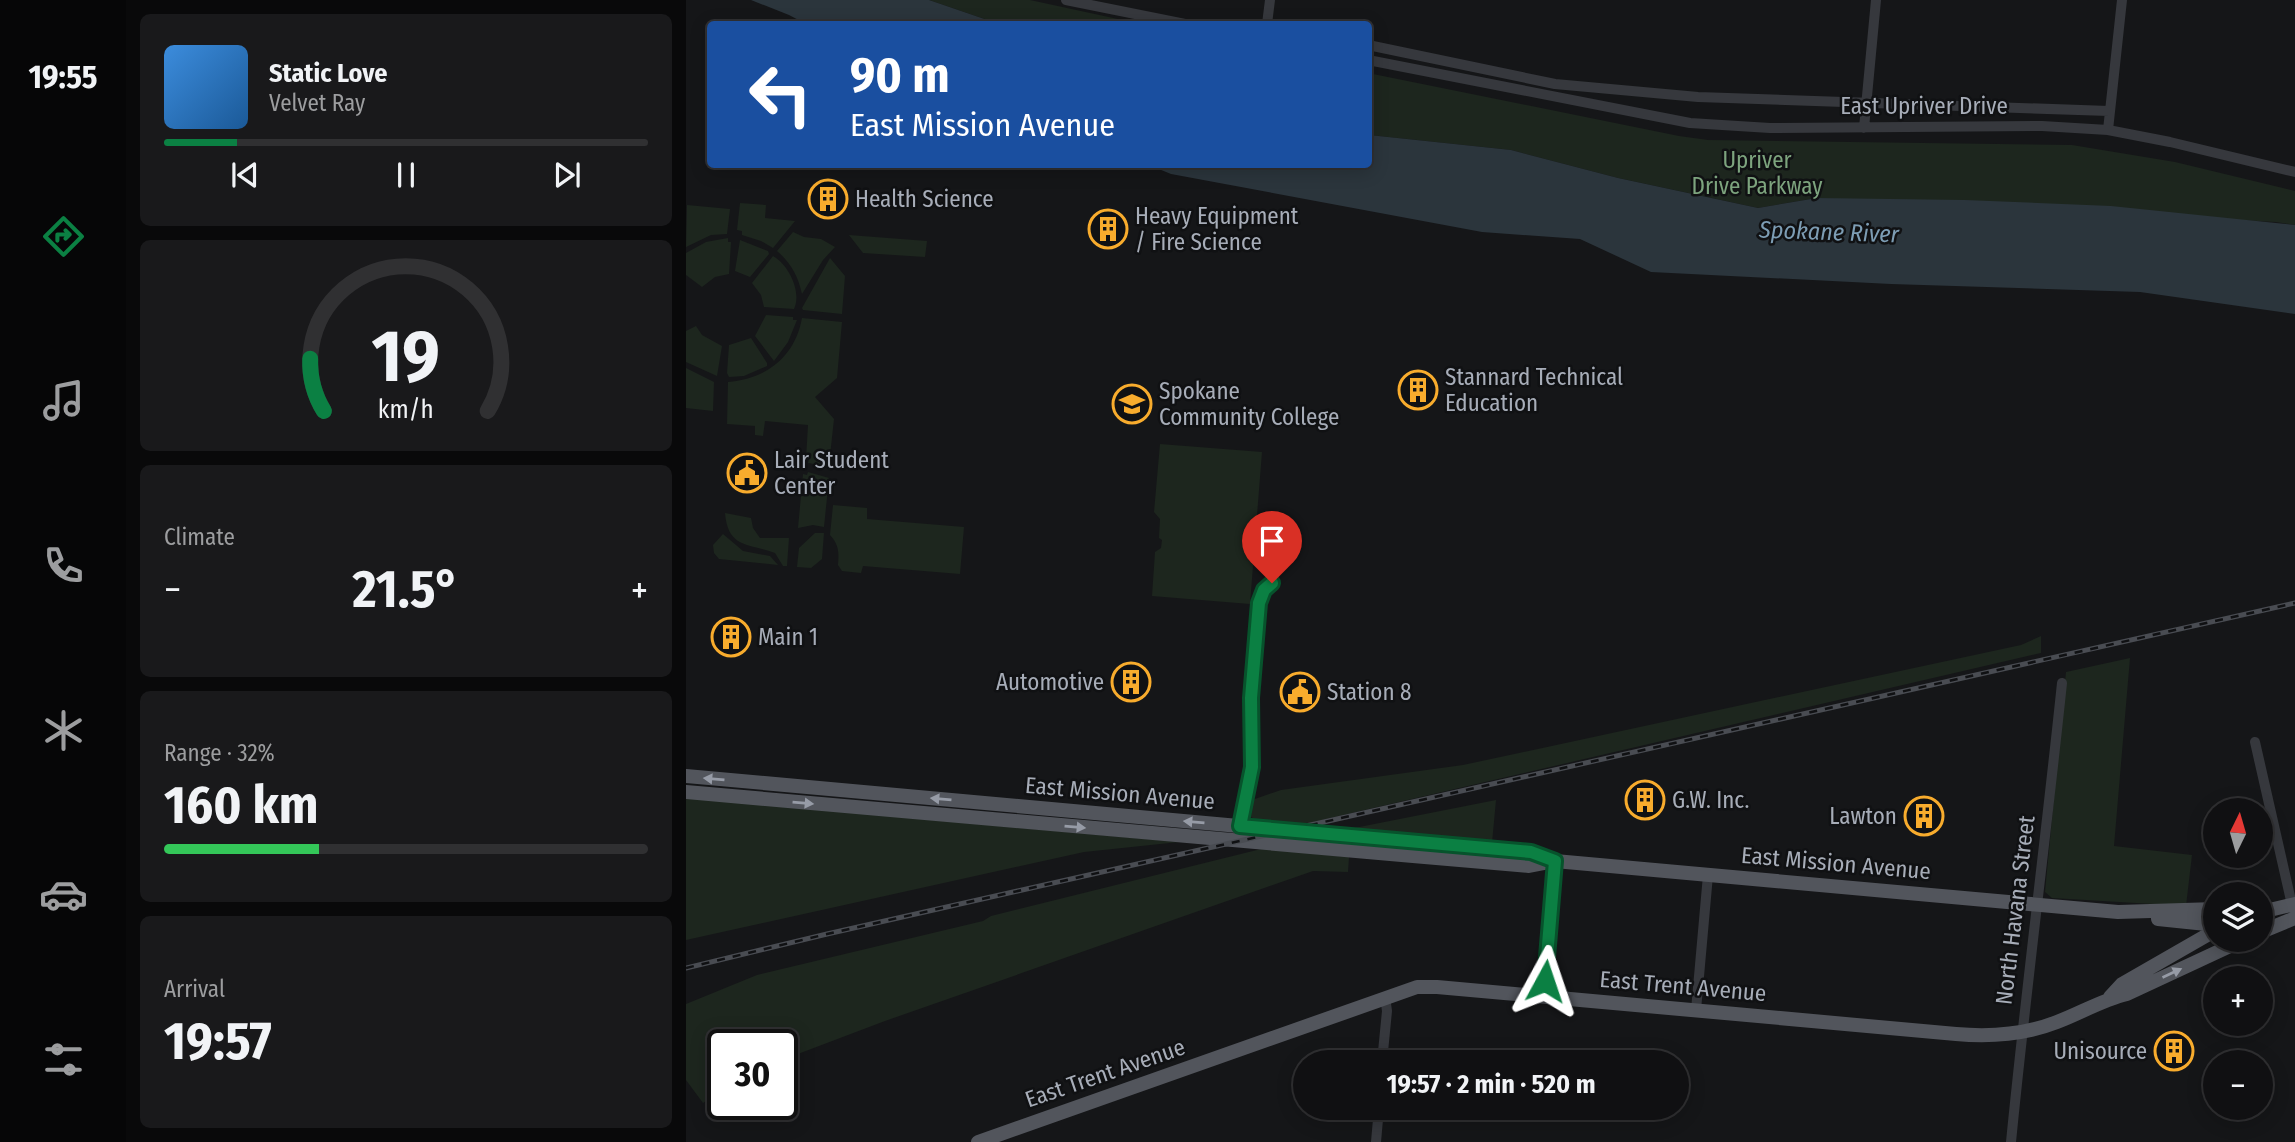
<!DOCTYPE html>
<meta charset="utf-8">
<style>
:root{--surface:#101012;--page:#19191b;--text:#f1f3f6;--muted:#9c9d9f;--line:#303032;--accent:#0b8043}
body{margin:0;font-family:"Fira Sans Condensed",sans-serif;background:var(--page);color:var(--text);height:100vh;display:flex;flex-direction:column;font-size:26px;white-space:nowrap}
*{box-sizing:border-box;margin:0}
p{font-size:23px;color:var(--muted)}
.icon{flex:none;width:38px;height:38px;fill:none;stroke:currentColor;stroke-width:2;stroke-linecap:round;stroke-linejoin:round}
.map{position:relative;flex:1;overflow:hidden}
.panel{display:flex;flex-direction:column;gap:14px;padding:14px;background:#09090a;width:560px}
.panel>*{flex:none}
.top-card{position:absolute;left:21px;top:21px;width:665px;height:147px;border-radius:7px;box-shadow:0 4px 18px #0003,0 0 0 2px var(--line);background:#1a4fa0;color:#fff;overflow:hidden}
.needle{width:46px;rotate:5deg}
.buttons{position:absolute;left:1517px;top:798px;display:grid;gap:14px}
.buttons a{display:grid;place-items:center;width:70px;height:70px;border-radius:50%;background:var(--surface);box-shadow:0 4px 18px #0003,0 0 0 2px var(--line);font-size:35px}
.speed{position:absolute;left:21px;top:1029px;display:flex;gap:14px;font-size:35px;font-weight:700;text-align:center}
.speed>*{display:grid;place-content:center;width:91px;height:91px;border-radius:50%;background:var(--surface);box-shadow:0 4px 18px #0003,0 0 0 2px var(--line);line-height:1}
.speed .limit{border:4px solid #111;border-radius:10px;background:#fff;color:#111}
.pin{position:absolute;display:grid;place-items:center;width:60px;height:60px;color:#fff;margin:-72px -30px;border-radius:50% 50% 50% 0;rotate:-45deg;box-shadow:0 0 7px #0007}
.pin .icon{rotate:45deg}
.me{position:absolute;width:77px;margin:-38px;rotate:5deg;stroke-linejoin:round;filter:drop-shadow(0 0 5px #0008)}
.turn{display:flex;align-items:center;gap:24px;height:147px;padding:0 28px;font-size:32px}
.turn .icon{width:91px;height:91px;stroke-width:2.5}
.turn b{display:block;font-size:49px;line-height:60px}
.big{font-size:52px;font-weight:700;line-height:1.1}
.panel .widget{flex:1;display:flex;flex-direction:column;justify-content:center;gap:10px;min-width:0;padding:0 24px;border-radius:10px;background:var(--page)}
.panel .dial{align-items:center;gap:0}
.dial svg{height:182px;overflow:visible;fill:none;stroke:var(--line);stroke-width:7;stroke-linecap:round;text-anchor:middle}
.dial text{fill:var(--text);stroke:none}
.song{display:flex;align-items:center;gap:21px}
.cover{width:84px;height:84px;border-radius:10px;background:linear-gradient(135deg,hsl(210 70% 55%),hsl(210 70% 35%))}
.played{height:7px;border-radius:4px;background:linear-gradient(90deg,var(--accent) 15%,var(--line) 15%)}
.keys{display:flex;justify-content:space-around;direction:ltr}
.heat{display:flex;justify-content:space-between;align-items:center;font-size:38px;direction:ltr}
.charge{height:10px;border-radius:5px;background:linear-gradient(90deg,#34c759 32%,var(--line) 0)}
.trip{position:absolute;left:607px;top:1050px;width:396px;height:70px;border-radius:35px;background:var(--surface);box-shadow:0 4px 18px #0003,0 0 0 2px var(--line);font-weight:700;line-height:70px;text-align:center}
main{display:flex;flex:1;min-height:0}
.menu{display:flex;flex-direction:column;width:126px;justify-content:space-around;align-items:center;background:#060607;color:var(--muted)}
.menu .icon{width:49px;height:49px}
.menu .current{color:var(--accent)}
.menu b{font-size:32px;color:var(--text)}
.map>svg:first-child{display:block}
.green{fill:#1d261e}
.water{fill:#2b353c}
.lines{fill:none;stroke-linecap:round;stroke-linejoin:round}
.minor{stroke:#36383d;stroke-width:10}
.major{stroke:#52555c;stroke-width:14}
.rail-casing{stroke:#494c52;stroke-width:5}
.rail{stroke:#101113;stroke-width:2.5;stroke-dasharray:8;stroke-linecap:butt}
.oneway{fill:#969ba6}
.route-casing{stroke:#07532c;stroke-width:18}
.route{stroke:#0b8043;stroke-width:12}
.labels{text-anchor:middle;stroke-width:5;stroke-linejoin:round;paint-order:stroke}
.street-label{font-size:23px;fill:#a7adb8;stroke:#101113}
.park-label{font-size:23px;fill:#7da47e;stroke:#101113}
.poi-label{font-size:23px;fill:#a7adb8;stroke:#101113;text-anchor:start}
.water-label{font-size:24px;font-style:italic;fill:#7d9db4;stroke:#101113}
</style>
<main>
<nav class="menu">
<b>19:55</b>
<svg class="icon current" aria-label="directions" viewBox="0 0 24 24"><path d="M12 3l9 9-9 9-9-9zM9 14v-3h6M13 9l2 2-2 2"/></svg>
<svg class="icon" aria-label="music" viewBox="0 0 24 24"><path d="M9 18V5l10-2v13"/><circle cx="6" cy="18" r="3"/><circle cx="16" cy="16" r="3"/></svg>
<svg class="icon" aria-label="phone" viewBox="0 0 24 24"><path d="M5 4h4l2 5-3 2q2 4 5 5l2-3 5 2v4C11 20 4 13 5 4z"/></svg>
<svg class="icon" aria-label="climate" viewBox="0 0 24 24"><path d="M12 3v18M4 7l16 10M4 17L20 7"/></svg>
<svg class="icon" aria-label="car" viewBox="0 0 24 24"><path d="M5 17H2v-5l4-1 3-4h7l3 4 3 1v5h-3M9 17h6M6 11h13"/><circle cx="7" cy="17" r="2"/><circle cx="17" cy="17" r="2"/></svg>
<svg class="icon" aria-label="filters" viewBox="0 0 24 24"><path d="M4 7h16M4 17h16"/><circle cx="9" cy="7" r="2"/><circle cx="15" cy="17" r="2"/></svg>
</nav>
<section class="panel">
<div class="widget">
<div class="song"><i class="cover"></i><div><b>Static Love</b><p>Velvet Ray</p></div></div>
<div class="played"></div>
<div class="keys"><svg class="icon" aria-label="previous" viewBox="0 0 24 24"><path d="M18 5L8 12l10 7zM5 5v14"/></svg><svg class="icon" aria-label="pause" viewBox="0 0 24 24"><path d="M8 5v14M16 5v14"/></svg><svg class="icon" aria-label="next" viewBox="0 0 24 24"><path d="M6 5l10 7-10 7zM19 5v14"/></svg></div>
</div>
<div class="widget dial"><svg viewBox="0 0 100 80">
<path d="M14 69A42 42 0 1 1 86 69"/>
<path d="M14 69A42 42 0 0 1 8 46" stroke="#0b8043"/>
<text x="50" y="56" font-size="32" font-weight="700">19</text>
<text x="50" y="72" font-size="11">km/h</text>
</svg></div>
<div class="widget"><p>Climate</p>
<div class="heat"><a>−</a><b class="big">21.5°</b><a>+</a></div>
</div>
<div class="widget"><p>Range · 32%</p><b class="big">160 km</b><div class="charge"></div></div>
<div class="widget"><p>Arrival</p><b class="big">19:57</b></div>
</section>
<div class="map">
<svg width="1609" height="1142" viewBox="0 0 1609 1142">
<rect width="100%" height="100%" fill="#151618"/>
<path class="green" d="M 243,0 L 344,0 L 455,24 L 313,24 Z
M 682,73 L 993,136 L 1022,140 L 1386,145 L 1489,162 L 1609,191 L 1609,225 L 1590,222 L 1131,198 L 1072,208 L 932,178 L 825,150 L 683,135 Z
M 54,203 L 80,205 L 79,218 L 109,221 L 87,248 L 75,241 L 56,235 L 56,231 L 51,230 Z
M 1,205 L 44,209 L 41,234 L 25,235 L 0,247 Z
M 107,232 L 118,237 L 135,239 L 149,247 L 137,260 L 116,294 C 112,276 105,263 91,251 Z
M 163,235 L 241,241 L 239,257 L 177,253 Z
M 42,238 L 42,242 L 45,242 L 43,274 L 29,277 L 16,287 L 0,275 L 0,253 L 20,242 Z
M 54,240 L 82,251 L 83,254 L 64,277 L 49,271 Z
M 87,256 C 103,265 116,292 108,309 L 78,307 L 75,295 L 66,283 Z
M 144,258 L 159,276 L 156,314 L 117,310 L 116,308 Z
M 80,315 L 107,317 L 107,320 L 111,320 L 102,342 L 88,361 L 69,336 Z
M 116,318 L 156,322 L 151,378 L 129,397 L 148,419 L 143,465 L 141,466 L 122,463 L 123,459 L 120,459 L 122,425 L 79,421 L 77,436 L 69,435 L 69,426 L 41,424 L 42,382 C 80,379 109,357 116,318 Z
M 10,326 L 16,335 L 36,346 L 31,376 L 0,362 L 0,331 Z
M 65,338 L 81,363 L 81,366 L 58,376 L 43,377 L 41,373 L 43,345 Z
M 0,368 L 28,382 L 27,411 L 0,408 Z
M 474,444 L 576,452 L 564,604 L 466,596 L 469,552 L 475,548 L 476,540 L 473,538 L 474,519 L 468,512 Z
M 122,472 L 143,478 L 138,527 L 127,525 L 112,528 L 117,474 L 121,475 Z
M 147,505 L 181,508 L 181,519 L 278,527 L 274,574 L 177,566 L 175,573 L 156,571 L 152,565 C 153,552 153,545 144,535 Z
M 39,513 L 65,518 L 67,528 L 74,538 L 103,538 L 101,566 L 97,566 L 89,553 C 63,543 42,549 39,513 Z
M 129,533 L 138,533 L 136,559 L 125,568 L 111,567 L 113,548 Z
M 37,534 L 57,551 L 84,556 L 92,565 L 33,559 L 28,553 L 27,545 Z
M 1355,636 L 1355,653 L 614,825 L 573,822 L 565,817 L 566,800 L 595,790 L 777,765 L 1335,645 Z
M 1444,658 L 1428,846 L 1506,855 L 1500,906 L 1366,898 L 1359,892 L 1380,672 Z
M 0,798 L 493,842 L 398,852 L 0,940 Z
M 810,800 L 806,843 L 653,831 Z
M 575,849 L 663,857 L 662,872 L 627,871 L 199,1021 L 96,1060 L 96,1045 L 37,1045 L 37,1090 L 17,1103 L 0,1080 L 0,1004 L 71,975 L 297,921 L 305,916 Z"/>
<path class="water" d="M 65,0 L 243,0 L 313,24 L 120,24 L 103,15 Z
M 683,135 L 825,150 L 932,178 L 1072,208 L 1131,198 L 1279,200 L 1425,206 L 1609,225 L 1609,314 L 1454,292 L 1205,284 L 965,272 L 894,239 L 796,232 L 485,174 L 463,165 L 682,164 Z"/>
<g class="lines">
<path class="minor" d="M 380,0 L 499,24
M 581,24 L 584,0
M 682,45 L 869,84 L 1012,97 L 1423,111
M 682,60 L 1004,123 L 1084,128 L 1356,126 L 1422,130 L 1484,142 L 1609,172
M 1178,128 L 1190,0
M 1422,130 L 1436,0
M 1569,742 L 1606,905
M 554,832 L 566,767 L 565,698 L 573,603 L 578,590 L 586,583
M 858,997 L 869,861
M 1010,1010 L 1022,875
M 696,1062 L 701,1011 L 699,997
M 690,1142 L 693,1108
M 1325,1142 C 1340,989 1360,837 1376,683"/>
<path class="major" d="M 0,776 L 818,850 L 845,852 L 863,861
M 0,792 L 727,856 L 843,866 L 869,861 L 1432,912 L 1530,909
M 1575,912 L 1609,904
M 1472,919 L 1530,925
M 1575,932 L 1609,918
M 1424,997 L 1436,984 L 1530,930
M 292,1142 L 731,987 L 751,987 L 1270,1034 C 1304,1037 1338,1035 1371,1022 C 1395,1013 1416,1000 1441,994 L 1557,940"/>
<defs>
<path id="rail" d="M 0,968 L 141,934 L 1609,603"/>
</defs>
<use href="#rail" class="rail-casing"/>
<use href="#rail" class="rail"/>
</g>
<defs><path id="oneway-solid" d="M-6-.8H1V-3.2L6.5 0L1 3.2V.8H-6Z" transform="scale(1.75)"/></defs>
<g class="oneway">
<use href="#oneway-solid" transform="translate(28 779) rotate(-175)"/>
<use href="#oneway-solid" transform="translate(255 799) rotate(-175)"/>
<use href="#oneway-solid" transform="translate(117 803) rotate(5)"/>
<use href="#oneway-solid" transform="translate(508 822) rotate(-175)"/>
<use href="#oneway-solid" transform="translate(389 827) rotate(5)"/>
<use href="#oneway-solid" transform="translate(1486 973) rotate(-25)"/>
</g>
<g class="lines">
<defs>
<path id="route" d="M 586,583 L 578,590 L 573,603 L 565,698 L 566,767 L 554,826 L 845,852 L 869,861 L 859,981"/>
</defs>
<use href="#route" class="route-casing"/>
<use href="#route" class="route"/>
</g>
<defs>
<symbol id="building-ring" viewBox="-11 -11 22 22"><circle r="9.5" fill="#101113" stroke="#f8ac2d" stroke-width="1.5"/><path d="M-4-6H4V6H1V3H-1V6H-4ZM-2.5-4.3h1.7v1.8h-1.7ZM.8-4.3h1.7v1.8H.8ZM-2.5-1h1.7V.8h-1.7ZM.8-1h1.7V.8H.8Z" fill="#f8ac2d"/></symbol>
<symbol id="university-ring" viewBox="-11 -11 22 22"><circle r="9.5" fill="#101113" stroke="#f8ac2d" stroke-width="1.5"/><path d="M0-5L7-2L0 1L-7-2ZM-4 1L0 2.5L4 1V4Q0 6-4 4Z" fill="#f8ac2d"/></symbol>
<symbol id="civic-ring" viewBox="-11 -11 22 22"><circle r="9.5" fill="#101113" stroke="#f8ac2d" stroke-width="1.5"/><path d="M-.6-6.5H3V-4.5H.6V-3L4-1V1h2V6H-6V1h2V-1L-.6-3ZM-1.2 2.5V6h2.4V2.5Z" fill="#f8ac2d"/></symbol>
</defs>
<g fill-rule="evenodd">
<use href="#building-ring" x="120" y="177" width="44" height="44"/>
<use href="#building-ring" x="400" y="207" width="44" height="44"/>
<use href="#building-ring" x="710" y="368" width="44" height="44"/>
<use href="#university-ring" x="424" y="382" width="44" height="44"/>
<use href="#civic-ring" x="39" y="451" width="44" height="44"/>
<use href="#building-ring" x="23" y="615" width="44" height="44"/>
<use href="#building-ring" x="423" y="660" width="44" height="44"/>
<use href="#civic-ring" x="592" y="670" width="44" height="44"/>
<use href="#building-ring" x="937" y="778" width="44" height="44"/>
<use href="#building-ring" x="1216" y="794" width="44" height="44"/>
<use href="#building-ring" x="1466" y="1029" width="44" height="44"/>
</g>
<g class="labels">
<g class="street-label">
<text x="1238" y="114">East Upriver Drive</text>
<text transform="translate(434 793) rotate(5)" y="8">East Mission Avenue</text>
<text transform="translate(1150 863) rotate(5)" y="8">East Mission Avenue</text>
<text transform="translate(1329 910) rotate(-83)" y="8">North Havana Street</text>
<text transform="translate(997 986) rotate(5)" y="8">East Trent Avenue</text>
<text transform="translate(419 1073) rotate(-19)" y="8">East Trent Avenue</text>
</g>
<g class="park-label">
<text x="1071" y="168">Upriver<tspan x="1071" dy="26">Drive Parkway</tspan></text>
</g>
<g class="poi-label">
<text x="169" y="207">Health Science</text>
<text x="449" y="224">Heavy Equipment<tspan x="449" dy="26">/ Fire Science</tspan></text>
<text x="759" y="385">Stannard Technical<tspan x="759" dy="26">Education</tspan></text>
<text x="473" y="399">Spokane<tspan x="473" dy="26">Community College</tspan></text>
<text x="88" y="468">Lair Student<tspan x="88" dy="26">Center</tspan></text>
<text x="72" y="645">Main 1</text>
<text x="418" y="690" text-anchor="end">Automotive</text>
<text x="641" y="700">Station 8</text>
<text x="986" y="808">G.W. Inc.</text>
<text x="1211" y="824" text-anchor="end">Lawton</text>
<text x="1461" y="1059" text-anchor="end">Unisource</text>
</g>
<g class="water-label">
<text transform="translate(1143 232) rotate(2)" y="8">Spokane River</text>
</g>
</g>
</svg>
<div class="buttons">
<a><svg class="needle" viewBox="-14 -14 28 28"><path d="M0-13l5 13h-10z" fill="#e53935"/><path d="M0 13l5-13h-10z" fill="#9c9d9f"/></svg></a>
<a><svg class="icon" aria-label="layers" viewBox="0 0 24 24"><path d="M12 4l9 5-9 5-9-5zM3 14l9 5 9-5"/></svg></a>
<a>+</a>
<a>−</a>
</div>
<div class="speed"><div class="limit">30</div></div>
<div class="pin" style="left:586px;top:583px;background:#d93025"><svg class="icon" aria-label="arrive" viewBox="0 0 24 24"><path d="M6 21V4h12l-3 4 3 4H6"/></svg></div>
<svg class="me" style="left:859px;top:981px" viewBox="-20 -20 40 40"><path d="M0-17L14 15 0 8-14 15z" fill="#0b8043" stroke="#fff" stroke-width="4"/></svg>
<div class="trip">19:57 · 2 min · 520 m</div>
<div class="top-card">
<div class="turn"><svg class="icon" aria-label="left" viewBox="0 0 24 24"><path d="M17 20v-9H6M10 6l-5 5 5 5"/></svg><div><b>90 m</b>East Mission Avenue</div></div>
</div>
</div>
</main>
